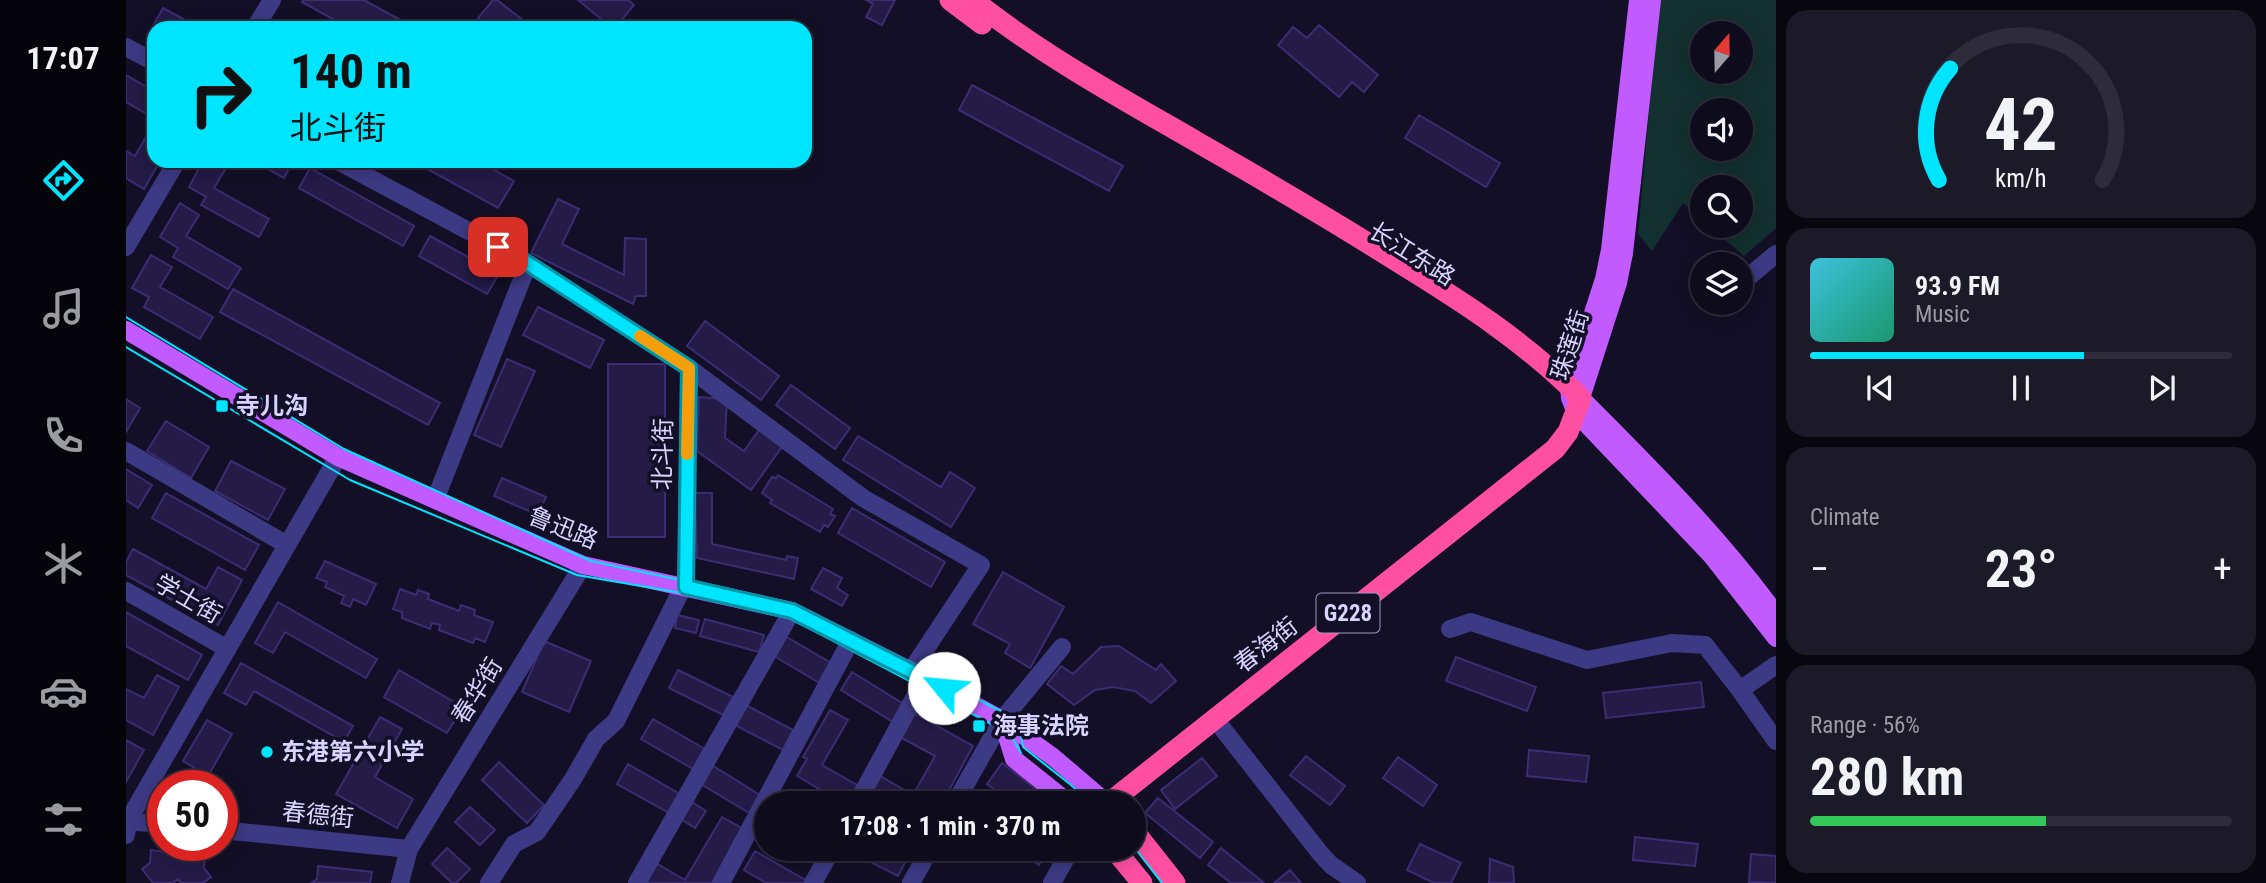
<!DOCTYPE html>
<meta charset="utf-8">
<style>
:root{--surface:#0e0b1c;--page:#1c1929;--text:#f1f3f6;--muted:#9b9ba3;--line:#2e2b3b;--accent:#00e5ff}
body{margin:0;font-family:"Roboto Condensed","Noto Sans SC",sans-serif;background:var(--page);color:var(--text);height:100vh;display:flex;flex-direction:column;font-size:26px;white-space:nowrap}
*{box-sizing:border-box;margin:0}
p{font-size:23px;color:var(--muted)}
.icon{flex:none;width:38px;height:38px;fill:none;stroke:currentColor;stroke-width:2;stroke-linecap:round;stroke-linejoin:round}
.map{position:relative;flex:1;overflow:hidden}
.drawer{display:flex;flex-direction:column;gap:10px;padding:10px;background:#08060f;width:490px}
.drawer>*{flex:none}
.hud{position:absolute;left:21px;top:21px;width:665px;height:147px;border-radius:21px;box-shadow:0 4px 18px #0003,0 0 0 2px var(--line);background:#00e5ff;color:#111;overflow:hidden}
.needle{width:46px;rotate:20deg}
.fabs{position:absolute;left:1564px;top:21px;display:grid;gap:14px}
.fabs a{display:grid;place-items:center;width:63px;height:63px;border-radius:50%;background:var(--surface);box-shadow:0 4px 18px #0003,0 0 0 2px var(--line);font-size:35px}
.speed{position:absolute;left:21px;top:770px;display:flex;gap:14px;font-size:35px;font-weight:700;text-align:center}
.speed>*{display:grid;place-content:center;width:91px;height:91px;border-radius:50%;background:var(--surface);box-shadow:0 4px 18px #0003,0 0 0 2px var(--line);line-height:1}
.speed .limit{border:10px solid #d22;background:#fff;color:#111}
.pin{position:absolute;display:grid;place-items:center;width:60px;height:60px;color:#fff;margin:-30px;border-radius:14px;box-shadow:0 4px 10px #0006}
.me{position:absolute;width:77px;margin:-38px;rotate:298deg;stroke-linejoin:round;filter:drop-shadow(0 0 5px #0008)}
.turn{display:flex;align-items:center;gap:24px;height:147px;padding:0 28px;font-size:32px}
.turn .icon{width:91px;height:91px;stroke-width:2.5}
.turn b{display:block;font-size:49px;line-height:60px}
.big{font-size:52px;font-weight:700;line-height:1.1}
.drawer .widget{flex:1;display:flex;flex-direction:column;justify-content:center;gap:10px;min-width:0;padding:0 24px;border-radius:21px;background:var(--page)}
.drawer .dial{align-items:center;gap:0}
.dial svg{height:182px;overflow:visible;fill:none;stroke:var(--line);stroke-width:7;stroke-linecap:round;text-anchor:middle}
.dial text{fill:var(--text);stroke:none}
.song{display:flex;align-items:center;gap:21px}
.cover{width:84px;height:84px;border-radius:10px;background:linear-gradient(135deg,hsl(190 70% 55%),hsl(160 70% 35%))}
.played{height:7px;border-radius:4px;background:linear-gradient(90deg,var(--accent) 65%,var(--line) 65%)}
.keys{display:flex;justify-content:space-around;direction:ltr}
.heat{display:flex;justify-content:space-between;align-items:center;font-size:38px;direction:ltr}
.charge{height:10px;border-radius:5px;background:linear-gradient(90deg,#34c759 56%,var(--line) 0)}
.trip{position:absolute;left:628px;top:791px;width:392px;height:70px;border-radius:35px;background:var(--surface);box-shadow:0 4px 18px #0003,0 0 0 2px var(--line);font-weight:700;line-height:70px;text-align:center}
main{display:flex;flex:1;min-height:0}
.tabs{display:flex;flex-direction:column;width:126px;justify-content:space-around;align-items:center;background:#06040b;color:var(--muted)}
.tabs .icon{width:49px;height:49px}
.tabs .selected{color:var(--accent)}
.tabs b{font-size:32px;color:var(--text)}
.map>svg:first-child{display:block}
.green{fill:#12302f;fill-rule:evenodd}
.building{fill:#241b47;stroke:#3b2d73;stroke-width:2}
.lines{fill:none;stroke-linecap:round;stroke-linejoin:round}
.minor{stroke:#3d3a85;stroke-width:18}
.major{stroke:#c25bff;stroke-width:18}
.highway{stroke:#ff4fa3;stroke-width:21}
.tram{stroke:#00e5ff;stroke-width:2}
.route-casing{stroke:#0095a6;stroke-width:18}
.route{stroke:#00e5ff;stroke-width:12}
.slow{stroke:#f59e0b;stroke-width:12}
.poi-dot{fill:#00e5ff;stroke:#130f26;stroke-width:2.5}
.labels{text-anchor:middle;stroke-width:7;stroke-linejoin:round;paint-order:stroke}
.shield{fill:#130f26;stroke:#9e99be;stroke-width:2}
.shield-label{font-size:23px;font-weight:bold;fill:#d9d4ff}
.street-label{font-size:24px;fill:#d9d4ff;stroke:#130f26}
.poi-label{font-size:24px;font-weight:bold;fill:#d9d4ff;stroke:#130f26;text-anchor:start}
</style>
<main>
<nav class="tabs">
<b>17:07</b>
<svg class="icon selected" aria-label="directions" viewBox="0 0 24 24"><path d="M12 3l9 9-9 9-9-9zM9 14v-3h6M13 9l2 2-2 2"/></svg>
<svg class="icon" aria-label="music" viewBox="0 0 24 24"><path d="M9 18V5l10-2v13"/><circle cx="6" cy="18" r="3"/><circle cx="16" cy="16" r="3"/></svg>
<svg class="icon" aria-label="phone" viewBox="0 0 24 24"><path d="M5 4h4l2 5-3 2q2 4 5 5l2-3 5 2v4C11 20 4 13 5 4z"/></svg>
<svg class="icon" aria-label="climate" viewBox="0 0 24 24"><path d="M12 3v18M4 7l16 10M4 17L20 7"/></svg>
<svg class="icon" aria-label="car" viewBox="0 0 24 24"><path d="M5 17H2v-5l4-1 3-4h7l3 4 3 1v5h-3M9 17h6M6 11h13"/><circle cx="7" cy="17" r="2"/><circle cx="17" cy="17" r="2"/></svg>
<svg class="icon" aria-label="filters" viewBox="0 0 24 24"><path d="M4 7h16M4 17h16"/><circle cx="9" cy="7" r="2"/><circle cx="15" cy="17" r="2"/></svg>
</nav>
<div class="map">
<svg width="1650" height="883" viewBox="0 0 1650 883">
<rect width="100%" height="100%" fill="#130f26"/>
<path class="green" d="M 1533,0 L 1650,0 L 1650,228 L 1618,256 L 1583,226 L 1615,226 L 1615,187 L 1577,187 L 1577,220 L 1557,203 L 1526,251 L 1512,234 ZM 1577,33 L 1615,33 L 1615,72 L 1577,72 ZM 1577,110 L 1615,110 L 1615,149 L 1577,149 Z"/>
<path class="building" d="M 177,0 L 238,0 L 289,28 L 223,28 L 176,2 Z
M 367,0 L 371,0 L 407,28 L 364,28 L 352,18 Z
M 452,0 L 502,0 L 508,5 L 489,28 L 486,28 Z
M 740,0 L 769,0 L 756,25 L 740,17 L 747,4 Z
M 37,8 L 74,28 L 28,28 L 28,33 L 24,31 Z
M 1193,25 L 1252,75 L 1238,92 L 1226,82 L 1213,97 L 1152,45 L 1167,27 L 1181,38 Z
M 0,75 L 28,91 L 28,118 L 0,102 Z
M 846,85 L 997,166 L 983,191 L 833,110 Z
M 1293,115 L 1374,163 L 1360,187 L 1279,138 Z
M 21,135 L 28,139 L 28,161 L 34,161 L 18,189 L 0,178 L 0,151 L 9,156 Z
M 77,161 L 88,161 L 100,168 L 88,188 L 143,219 L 133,237 L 75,205 L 80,197 L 63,187 Z
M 128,161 L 167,161 L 158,178 Z
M 287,161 L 352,161 L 388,181 L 372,208 Z
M 184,168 L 288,226 L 277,246 L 173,188 Z
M 432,199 L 453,209 L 436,244 L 498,275 L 499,238 L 520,239 L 520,296 L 510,296 L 507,304 L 405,253 Z
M 54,203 L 73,215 L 60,236 L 115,268 L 102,289 L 47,257 L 52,248 L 34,237 Z
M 304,236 L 373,274 L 361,294 L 293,256 Z
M 25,255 L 46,267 L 34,287 L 87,317 L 74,339 L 18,307 L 23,297 L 6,288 Z
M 107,289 L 314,403 L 302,425 L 94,312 Z
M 412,307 L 478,340 L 464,368 L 397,335 Z
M 579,321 L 653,376 L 635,400 L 561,346 Z
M 381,359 L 409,371 L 375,447 L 348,435 Z
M 482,364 L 539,364 L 539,537 L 482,537 Z
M 665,385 L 724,428 L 709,449 L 650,405 Z
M 573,397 L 601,399 L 599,438 L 618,451 L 633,430 L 656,447 L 625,490 L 571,451 Z
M 0,399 L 14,408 L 0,432 Z
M 40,421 L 83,447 L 65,478 L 21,451 Z
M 732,436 L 815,487 L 824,472 L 849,488 L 825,527 L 717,460 Z
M 105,461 L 159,489 L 142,520 L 89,491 Z
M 0,469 L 26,485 L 12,508 L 0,500 Z
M 652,475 L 707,509 L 704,514 L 709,516 L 702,527 L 698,525 L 694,532 L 644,503 L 646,500 L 636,493 L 646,477 L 650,478 Z
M 376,478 L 420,497 L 412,515 L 368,496 Z
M 40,493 L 133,545 L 119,570 L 26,518 Z
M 569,493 L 586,493 L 586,544 L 660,560 L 661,556 L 672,558 L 668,579 L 571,558 Z
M 726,508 L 819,562 L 805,587 L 712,533 Z
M 7,549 L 80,589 L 92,567 L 116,580 L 92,625 L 0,575 L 0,562 Z
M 199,561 L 250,584 L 240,605 L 227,599 L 224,607 L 215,603 L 218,596 L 199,587 L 201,582 L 190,578 Z
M 697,568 L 716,578 L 711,588 L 722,595 L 716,606 L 685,589 Z
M 877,572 L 938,607 L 904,668 L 879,653 L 884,644 L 847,624 Z
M 274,589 L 290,595 L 292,590 L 303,594 L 302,599 L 333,611 L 335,605 L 349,610 L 348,615 L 367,622 L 359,642 L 349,638 L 347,643 L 313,630 L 314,625 L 306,623 L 304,629 L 276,618 L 276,612 L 267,609 Z
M 152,602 L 251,659 L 240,678 L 159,632 L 147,653 L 129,643 Z
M 0,612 L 76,655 L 62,680 L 0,646 Z
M 551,615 L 573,620 L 570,633 L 549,628 Z
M 579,619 L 638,635 L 633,652 L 574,636 Z
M 654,633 L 707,664 L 695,684 L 643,653 Z
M 418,641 L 465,661 L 443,712 L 396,692 Z
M 993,646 L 1030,670 L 1035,664 L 1050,681 L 1025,703 L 1009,691 L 987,687 L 969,690 L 948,705 L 921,684 L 935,666 L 947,674 L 975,647 Z
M 1330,657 L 1410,687 L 1401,711 L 1320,681 Z
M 115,663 L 227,726 L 218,742 L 128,691 L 120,705 L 98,693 Z
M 273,670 L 337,707 L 321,733 L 258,697 Z
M 552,670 L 607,697 L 597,715 L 543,688 Z
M 726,672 L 778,704 L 767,722 L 715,690 Z
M 31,675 L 53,687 L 27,735 L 0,720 L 0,689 L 18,698 Z
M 1575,682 L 1578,707 L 1480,718 L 1477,693 Z
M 618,704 L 667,730 L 657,750 L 607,724 Z
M 704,710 L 722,720 L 696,765 L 733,786 L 723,803 L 715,799 L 714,801 L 671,776 L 681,759 L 677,757 Z
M 788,713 L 847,746 L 816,803 L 756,803 L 743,796 L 754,776 L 787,795 L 809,756 L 774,737 Z
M 254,717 L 276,729 L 249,777 L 287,799 L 271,828 L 210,794 Z
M 527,719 L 579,749 L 567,769 L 515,739 Z
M 81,720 L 106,734 L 82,776 L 57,761 Z
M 0,740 L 18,750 L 0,782 Z
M 1403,750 L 1463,756 L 1460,782 L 1401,776 Z
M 1180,756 L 1219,786 L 1204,805 L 1164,775 Z
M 1272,757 L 1311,785 L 1297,806 L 1257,778 Z
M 1076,758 L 1091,776 L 1049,809 L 1035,790 Z
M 373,762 L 418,805 L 401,823 L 356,780 Z
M 876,763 L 928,803 L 886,803 L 861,784 Z
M 502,764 L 554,794 L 543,813 L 491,784 Z
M 584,764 L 634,795 L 623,813 L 573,783 Z
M 1032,798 L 1087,842 L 1074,858 L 1019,813 Z
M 566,802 L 580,811 L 569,828 L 555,819 Z
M 344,807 L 369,830 L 354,845 L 329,822 Z
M 596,817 L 619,830 L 589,883 L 518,883 L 530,863 L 559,880 Z
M 1509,837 L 1572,844 L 1569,866 L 1507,860 Z
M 1294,844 L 1335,863 L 1325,883 L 1308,883 L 1281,870 Z
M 321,848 L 344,869 L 330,883 L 326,883 L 306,864 Z
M 1095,848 L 1138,883 L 1105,883 L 1082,865 Z
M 719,849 L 770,850 L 786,849 L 772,876 Z
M 900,849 L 922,849 L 913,865 L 897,854 Z
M 25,850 L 79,857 L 78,868 L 85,877 L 77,883 L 55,883 L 52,879 L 47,883 L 27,883 L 16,869 L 24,863 Z
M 629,851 L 683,882 L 683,883 L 640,883 L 618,870 Z
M 1625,854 L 1650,856 L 1650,883 L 1623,882 Z
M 1364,859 L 1387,867 L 1388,883 L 1363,883 Z
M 192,866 L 246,872 L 244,883 L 185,883 L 191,879 Z
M 1164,870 L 1175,883 L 1148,883 Z"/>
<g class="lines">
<path class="minor" d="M 129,28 L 146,0
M 0,47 L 28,62
M 212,161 L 395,259 L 563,368 L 737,498 L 855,565 L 785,671
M 0,247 L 51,161
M 1615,283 L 1650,254
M 1589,305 L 1591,303
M 0,451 L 161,545
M 309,500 L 402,264
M 0,591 L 100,648
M 1324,629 L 1345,622 L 1461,660 L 1546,643 L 1579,645 L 1614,690 L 1650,741
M 1614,690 L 1650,665
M 1089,719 L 1194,853 L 1205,865 L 1231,883
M 731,803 L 799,678
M 829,803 L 876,720 L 936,647
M 0,821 L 37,824
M 96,830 L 283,849
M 0,835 L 2,821 L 212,457
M 274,883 L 283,849 L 457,565
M 363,883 L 388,844 L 411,832 L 447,779 L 470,739 L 490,721 L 554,593 L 560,587 L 563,368
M 511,883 L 666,611
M 595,883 L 725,640
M 687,883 L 706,849
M 785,883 L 804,849
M 926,883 L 945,849"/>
<path class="major" d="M 1512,0 L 1484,250 L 1478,279 L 1443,387 L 1444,398 L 1450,413 L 1585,555 L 1650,638
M 1526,0 L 1498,253 L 1492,283 L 1455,398 C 1524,467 1592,535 1650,614
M 0,330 L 212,457 L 457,565 L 666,611 L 799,678 L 876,720 L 927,757 L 981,803
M 876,720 L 888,759 L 943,803"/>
<path class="highway" d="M 824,0 L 856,24
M 847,0 C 916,55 995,98 1071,142 C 1139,181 1206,220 1272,262 C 1340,304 1398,341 1455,398 L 1442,432 L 1429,449 L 983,803
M 1008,831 L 1049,883
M 988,849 L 1016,883"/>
<path class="tram" d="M 0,317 L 218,449 L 465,561 L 671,605 L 880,714 L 893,724 L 897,747 L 945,785 L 965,803
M 0,347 L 224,480 L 451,575 L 573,596 L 662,617 L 871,727 L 886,737 L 895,753
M 1008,847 L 1036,883"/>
</g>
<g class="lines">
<defs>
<path id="route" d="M 372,247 L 395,259 L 563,368 L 560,587 L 666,611 L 818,688"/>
</defs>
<use href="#route" class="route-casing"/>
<use href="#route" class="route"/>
<path class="slow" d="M 514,336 L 563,368 L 561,454"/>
</g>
<g class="poi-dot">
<rect x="89" y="399" width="14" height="14" rx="3.5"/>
<rect x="846" y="719" width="14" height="14" rx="3.5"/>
<circle cx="141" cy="752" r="7"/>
</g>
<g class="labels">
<rect class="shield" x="1190.5" y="593.5" width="63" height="39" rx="5"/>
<g class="shield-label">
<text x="1222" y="621">G228</text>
</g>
<g class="street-label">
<text transform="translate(1286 254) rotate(32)" y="8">长江东路</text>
<text transform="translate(1444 345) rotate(-72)" y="8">珠莲街</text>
<text transform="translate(537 454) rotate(-89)" y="8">北斗街</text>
<text transform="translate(437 528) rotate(22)" y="8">鲁迅路</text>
<text transform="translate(62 599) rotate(30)" y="8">学士街</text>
<text transform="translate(1140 645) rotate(-38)" y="8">春海街</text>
<text transform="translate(351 691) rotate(-58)" y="8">春华街</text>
<text transform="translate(192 815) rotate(6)" y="8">春德街</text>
</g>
<g class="poi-label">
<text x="110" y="414">寺儿沟</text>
<text x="867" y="734">海事法院</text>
<text x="155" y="760">东港第六小学</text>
</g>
</g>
</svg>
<div class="fabs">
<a><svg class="needle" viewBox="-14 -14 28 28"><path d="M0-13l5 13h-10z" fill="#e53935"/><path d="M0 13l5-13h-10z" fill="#9b9ba3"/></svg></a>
<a><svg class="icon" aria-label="sound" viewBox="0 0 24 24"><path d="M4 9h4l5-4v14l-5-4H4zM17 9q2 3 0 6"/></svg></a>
<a><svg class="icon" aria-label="search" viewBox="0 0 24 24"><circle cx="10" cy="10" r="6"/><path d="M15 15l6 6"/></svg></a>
<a><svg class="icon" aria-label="layers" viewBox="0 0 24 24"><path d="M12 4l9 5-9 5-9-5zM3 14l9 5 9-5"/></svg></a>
</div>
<div class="speed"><div class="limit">50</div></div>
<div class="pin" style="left:372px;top:247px;background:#d93025"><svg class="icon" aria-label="arrive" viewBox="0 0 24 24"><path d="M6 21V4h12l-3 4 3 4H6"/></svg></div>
<svg class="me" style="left:818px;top:688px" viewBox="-20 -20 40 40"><circle r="19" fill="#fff"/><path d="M0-13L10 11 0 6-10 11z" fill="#00e5ff"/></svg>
<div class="trip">17:08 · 1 min · 370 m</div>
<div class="hud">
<div class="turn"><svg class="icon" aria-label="right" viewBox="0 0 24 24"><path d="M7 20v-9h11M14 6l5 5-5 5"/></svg><div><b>140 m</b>北斗街</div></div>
</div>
</div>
<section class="drawer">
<div class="widget dial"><svg viewBox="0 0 100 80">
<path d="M14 69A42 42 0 1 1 86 69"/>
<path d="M14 69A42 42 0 0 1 19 20" stroke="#00e5ff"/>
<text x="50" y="56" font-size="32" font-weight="700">42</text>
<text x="50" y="72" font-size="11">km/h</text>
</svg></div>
<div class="widget">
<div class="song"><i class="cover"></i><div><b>93.9 FM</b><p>Music</p></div></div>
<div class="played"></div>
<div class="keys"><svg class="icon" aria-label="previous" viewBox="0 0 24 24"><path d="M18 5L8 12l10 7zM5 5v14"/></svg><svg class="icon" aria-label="pause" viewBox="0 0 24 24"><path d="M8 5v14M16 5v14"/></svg><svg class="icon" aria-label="next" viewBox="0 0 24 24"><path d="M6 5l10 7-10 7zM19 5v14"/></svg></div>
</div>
<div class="widget"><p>Climate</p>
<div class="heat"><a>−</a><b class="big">23°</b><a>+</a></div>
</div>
<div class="widget"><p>Range · 56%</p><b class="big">280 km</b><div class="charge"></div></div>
</section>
</main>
